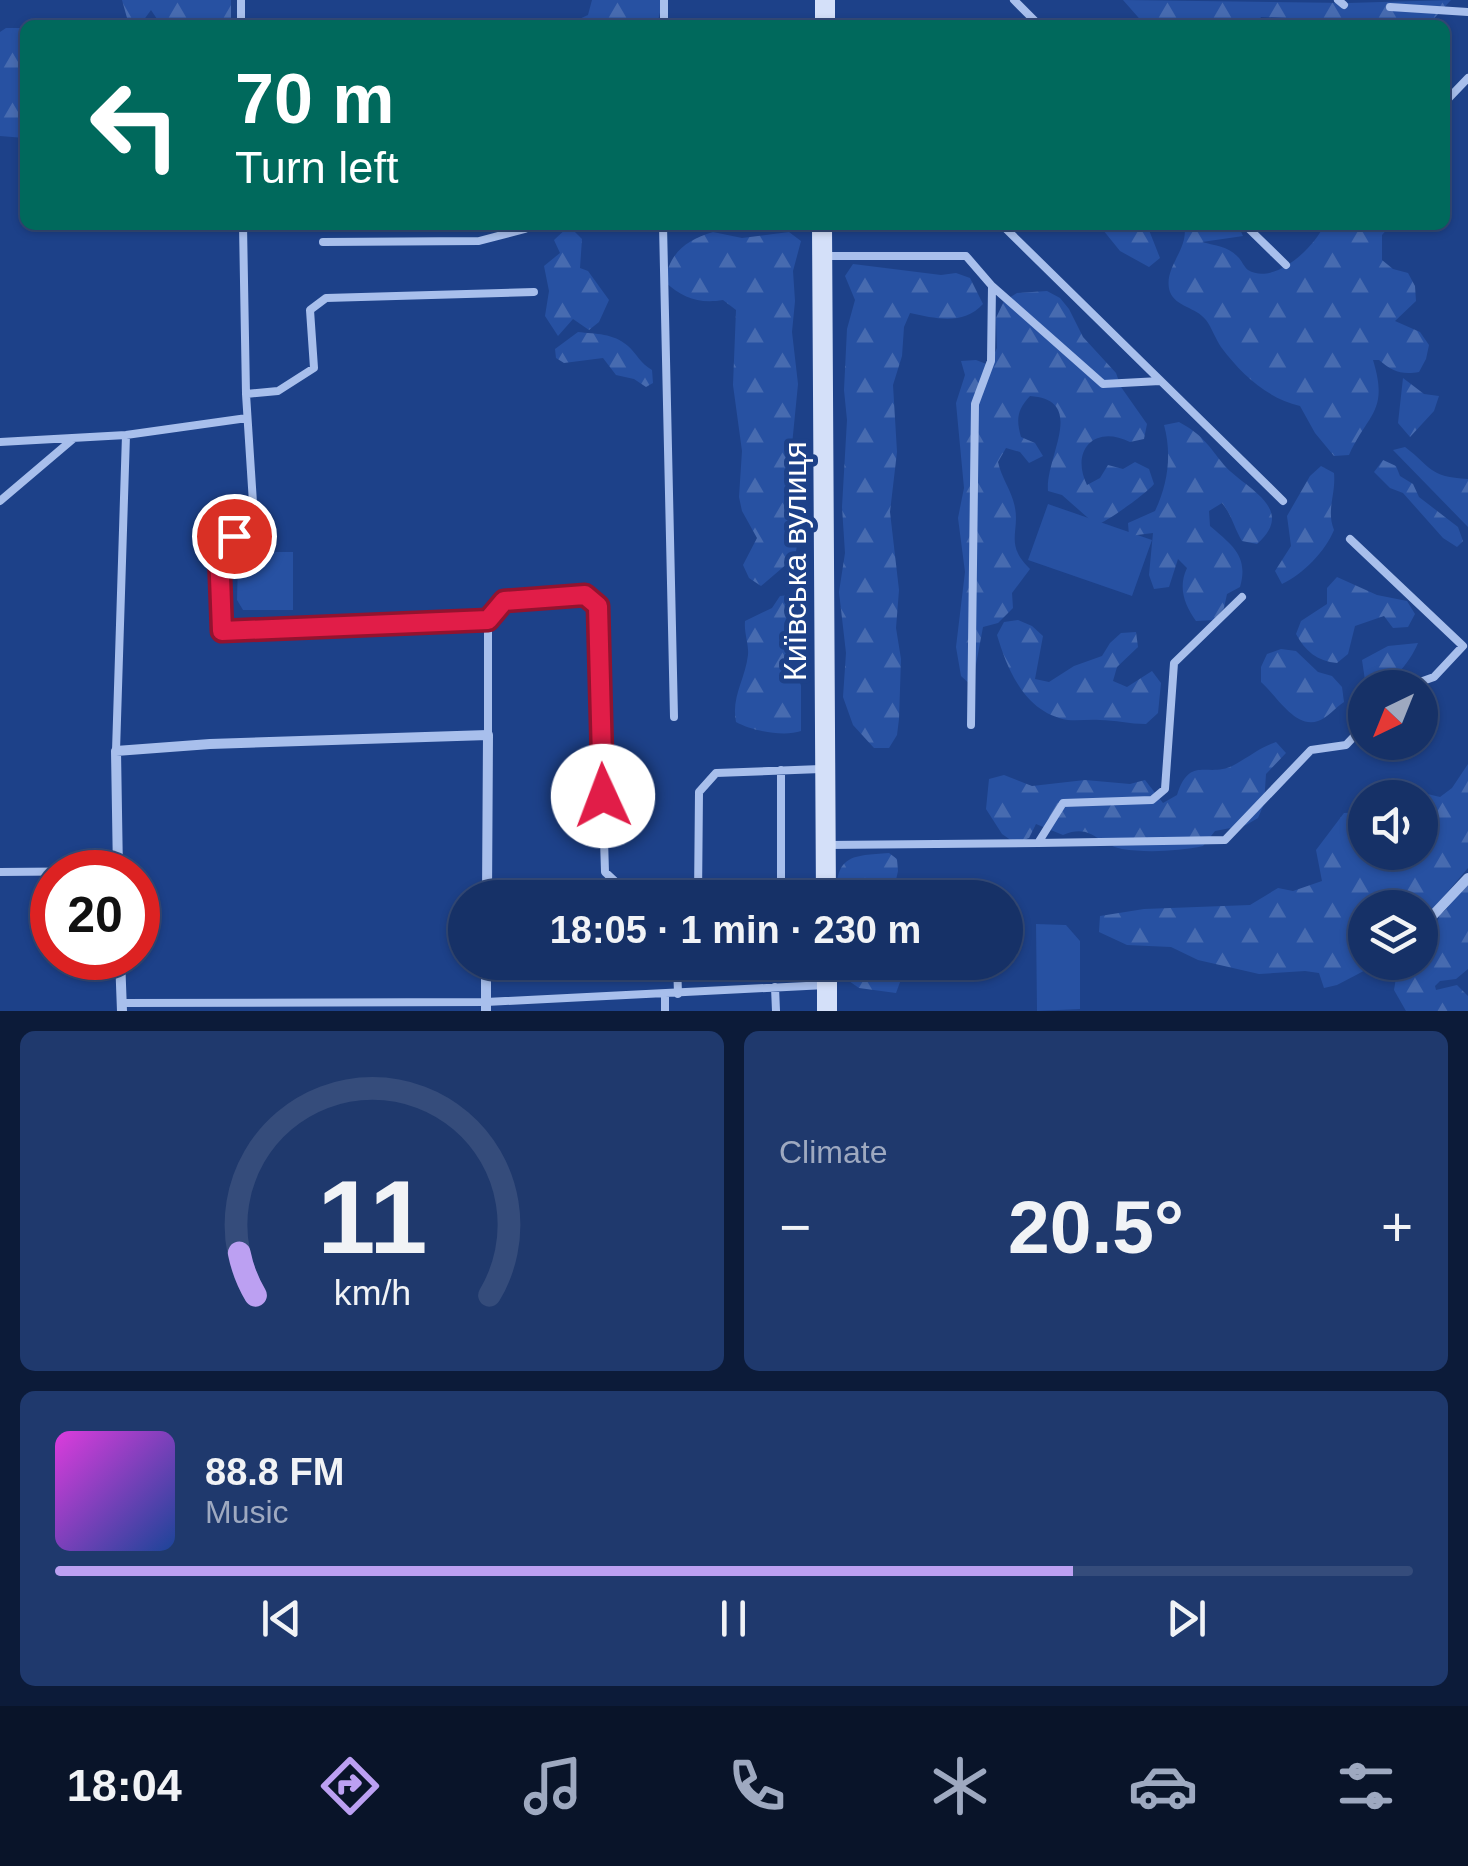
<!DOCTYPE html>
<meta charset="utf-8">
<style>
:root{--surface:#163167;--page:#1f396d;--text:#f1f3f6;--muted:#9ea9c0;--line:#354c7b;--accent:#bca0f2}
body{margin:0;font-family:Helvetica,sans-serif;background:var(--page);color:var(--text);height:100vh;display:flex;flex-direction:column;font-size:38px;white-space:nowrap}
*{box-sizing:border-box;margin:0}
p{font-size:32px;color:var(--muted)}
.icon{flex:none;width:55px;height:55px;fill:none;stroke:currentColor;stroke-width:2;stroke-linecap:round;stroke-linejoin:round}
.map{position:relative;height:1011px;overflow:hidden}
.sheet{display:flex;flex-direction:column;gap:20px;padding:20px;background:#0c1b39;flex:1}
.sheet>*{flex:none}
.hud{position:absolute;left:20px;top:20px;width:1430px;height:210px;border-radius:15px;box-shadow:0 2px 8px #0004,0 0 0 2px var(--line);background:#00695c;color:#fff;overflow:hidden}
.needle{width:65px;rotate:223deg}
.controls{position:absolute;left:1348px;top:670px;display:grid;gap:20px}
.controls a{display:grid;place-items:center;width:90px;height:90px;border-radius:50%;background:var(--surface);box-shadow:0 2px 8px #0004,0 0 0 2px var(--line);font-size:50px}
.speed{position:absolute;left:30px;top:850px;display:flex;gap:20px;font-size:50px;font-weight:700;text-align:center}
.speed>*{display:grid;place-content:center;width:130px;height:130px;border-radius:50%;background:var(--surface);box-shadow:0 2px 8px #0004,0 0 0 2px var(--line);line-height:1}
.speed .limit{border:15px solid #d22;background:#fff;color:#111}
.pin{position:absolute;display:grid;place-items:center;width:85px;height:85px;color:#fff;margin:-42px;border:5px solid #fff;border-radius:50%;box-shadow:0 2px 10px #0007}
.me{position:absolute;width:110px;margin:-55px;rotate:358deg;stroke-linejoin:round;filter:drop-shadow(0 0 8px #0008)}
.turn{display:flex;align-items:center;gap:35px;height:210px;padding:0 50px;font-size:45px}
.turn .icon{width:130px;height:130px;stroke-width:2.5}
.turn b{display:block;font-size:70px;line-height:85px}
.big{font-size:75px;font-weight:700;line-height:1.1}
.sheet .widget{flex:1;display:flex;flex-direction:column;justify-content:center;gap:15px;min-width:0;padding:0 35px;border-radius:15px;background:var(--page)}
.sheet .dial{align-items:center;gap:0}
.dial svg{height:260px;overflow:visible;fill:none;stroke:var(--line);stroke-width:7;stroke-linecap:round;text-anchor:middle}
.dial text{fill:var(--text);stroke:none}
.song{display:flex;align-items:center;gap:30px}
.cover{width:120px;height:120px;border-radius:15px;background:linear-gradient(135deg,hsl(300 70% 55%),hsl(220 70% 35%))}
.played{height:10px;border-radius:5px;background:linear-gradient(90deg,var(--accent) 75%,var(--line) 75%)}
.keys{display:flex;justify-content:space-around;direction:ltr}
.heat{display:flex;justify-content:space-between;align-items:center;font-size:55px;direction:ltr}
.sheet .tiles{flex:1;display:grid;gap:20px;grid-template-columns:1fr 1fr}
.widget:last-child{grid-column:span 2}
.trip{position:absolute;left:448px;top:880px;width:575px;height:100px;border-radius:50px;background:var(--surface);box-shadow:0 2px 8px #0004,0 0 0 2px var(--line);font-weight:700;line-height:100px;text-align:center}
.tab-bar{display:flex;height:160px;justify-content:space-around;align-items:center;background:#091429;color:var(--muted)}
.tab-bar .icon{width:70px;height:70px}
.tab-bar .active{color:var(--accent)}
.tab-bar b{font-size:45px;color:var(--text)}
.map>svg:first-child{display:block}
.green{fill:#2751a2}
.forest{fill:url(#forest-firs)}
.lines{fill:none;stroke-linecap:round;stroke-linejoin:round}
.lane{stroke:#a8bfec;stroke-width:8}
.street{stroke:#a8bfec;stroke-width:10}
.secondary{stroke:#d4e0f9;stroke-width:20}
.route-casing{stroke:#92132f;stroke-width:25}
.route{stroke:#e11d48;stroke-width:18}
.labels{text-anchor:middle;stroke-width:10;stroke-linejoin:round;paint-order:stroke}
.street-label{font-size:32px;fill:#fff;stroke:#1d4189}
</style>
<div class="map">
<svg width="1468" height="1011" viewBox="0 0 1468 1011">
<defs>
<pattern id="forest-firs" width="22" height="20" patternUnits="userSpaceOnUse" patternTransform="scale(2.5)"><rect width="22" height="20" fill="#2751a2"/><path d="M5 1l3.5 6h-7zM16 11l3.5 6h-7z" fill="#476bb0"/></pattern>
</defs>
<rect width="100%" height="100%" fill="#1d4189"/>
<path class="green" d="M 1048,504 L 1152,540 L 1132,596 L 1028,560 Z
M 249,552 L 293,552 L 293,610 L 243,610 L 237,600 L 238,559 Z
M 1036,924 L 1066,925 L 1080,941 L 1080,1009 L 1037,1011 Z"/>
<path class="forest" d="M 122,0 L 231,0 L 231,25 L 161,25 L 151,10 L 140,25 L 129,25 Z
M 592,0 L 663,0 L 657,25 L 576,25 L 575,21 L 588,15 Z
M 1123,0 L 1348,3 L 1451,0 L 1428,25 L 1302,25 L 1290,18 L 1261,17 L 1257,25 L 1145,25 Z
M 6,28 L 25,28 L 25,46 L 21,50 L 25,62 L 25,138 L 0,136 L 0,32 Z
M 1099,225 L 1147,225 L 1160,258 L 1149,267 L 1120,251 Z
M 1184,225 L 1238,225 L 1243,236 L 1202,242 C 1216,246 1228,246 1238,257 C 1242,261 1244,267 1248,270 C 1274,286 1315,247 1324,225 L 1391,225 L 1382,235 L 1382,260 L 1393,269 L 1408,273 L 1415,286 L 1416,301 L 1395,321 L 1420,332 L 1429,345 L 1426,359 L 1419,372 C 1401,375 1392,371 1379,360 L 1373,360 C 1389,412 1368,413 1349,455 L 1334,456 L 1315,433 L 1300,406 C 1267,398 1242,375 1221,347 C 1215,338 1212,328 1206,320 C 1196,307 1176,307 1170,292 C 1162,268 1190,249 1184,225 Z
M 569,226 L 582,239 L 580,268 L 588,271 L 609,300 L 599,322 L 589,330 L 573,319 L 558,336 L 545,316 L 549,291 L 544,266 L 560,253 L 554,240 Z
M 713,232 L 742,238 L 789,232 L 801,241 L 793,271 L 795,301 L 792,332 L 798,384 L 792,445 L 793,491 L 800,528 L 795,557 L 761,586 L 749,578 L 743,565 L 757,538 L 742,511 L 739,497 L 742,451 L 733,385 L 736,310 L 723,300 C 699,304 683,298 665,282 C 669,253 686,240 713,232 Z
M 853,264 L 941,275 L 956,273 L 970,278 L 983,304 C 964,325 937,319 910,313 L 904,327 L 902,356 L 893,385 L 897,452 L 890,512 L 899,590 L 896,628 L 901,659 L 899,719 L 897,735 L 889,748 L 874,748 L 853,725 L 843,697 L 846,653 L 839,592 L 845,553 L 842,507 L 847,420 L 844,390 L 847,329 L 855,300 L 845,276 Z
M 1047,291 L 1060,298 L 1069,309 L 1083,337 L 1116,373 L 1121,387 L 1147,424 L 1144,439 L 1130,442 C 1095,424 1070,450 1087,485 L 1100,478 L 1108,465 L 1123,469 L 1135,462 L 1149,469 L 1154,484 C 1147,493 1107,522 1096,525 L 1062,495 L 1048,491 C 1045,457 1088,400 1030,396 C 1017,410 1016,419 1021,437 L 1035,443 L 1043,456 L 1029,463 L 1020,452 L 1006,448 L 998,462 C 1001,476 1009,487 1013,500 C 1023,530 1002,542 1030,569 L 1012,593 L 1013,608 L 998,623 L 983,627 L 972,686 L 961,676 L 956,647 L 965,572 L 958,518 L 964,488 L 956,403 L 965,375 L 961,361 L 976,360 L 989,365 L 997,348 L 996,318 L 1004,301 L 1017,293 Z
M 578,332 C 596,334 613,333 628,346 C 637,354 640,363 652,370 L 653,383 L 646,387 L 634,379 L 616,375 L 603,358 L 564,363 L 556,358 L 555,349 Z
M 1403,378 L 1424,394 L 1439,396 L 1434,411 L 1410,437 L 1398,423 Z
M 1179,422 C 1203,435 1208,445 1224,465 C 1244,488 1298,508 1257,544 L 1242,541 C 1234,528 1232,515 1222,503 L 1209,511 L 1210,526 C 1232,545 1249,556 1240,587 L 1227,594 L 1224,608 L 1214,620 L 1196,621 C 1184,604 1178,587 1187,568 L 1178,559 L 1169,587 L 1154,589 L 1149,575 L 1153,533 L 1129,536 L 1128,523 L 1155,511 C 1168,484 1172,454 1164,425 Z
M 1405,447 C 1432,467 1428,477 1468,479 L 1468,527 L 1393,450 Z
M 1383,460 L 1396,466 L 1400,476 L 1413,484 L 1419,497 L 1458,527 L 1463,541 L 1457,547 L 1443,538 L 1403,493 L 1390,488 L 1374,472 Z
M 1321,466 L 1334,473 C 1336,495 1326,510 1334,530 C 1325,552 1303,574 1282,584 L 1275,571 L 1291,546 L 1287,516 L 1310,476 Z
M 1337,577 L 1377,595 L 1407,601 L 1415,614 L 1408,627 L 1393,628 L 1384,616 L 1355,626 L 1348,654 L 1337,663 C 1317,661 1305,651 1296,634 L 1301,621 L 1327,604 L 1327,588 Z
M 790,595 L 798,610 L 793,657 L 801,686 L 801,731 C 784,737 752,731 736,722 C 731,697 745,680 748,655 C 749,644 744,634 745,621 L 772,608 L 780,596 Z
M 1018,620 L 1032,626 L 1043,636 L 1035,679 L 1049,682 L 1074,666 L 1102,656 L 1110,643 L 1121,633 L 1136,632 L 1138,647 L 1117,667 L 1113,681 L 1127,687 L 1152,671 L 1161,683 L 1158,713 L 1146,724 C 1130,724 1115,720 1100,720 C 1089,719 1079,721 1068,720 C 1026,713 1008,672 997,635 L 1004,622 Z
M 1418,643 C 1409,664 1390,688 1366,687 L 1362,660 L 1388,646 Z
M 1281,649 L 1296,651 L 1318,672 L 1332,676 L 1342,687 L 1344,702 C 1336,707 1326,719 1318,721 C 1295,729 1276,695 1261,682 L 1261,667 L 1267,654 Z
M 1276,742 L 1286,753 L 1266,774 L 1264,804 L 1258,818 L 1246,825 L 1215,831 L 1203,846 C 1179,851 1147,853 1122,849 C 1096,844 1092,823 1063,835 L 1036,824 L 1029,838 L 1015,843 L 1002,834 L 986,809 L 989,779 L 1004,775 L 1032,786 L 1085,780 L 1130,784 L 1145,780 L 1163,803 L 1177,795 C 1190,754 1208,779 1234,765 C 1249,757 1259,748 1276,742 Z
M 1468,764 L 1468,868 L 1420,924 L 1420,908 L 1365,908 L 1365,962 L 1379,963 L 1337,985 L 1324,988 L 1319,973 L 1305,971 L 1259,974 L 1198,960 L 1171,947 L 1127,945 L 1099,932 L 1100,916 L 1144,909 L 1250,905 L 1278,888 L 1293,891 L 1322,881 L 1316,850 L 1344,813 L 1365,812 L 1365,852 L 1420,852 L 1420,798 L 1398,797 L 1411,790 L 1440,797 L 1452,788 Z
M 889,853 L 897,859 L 898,871 L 892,897 L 836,898 C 836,854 852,856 889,853 Z
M 1468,884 L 1468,969 L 1456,979 L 1440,981 L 1435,986 L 1436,990 L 1457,985 L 1468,996 L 1468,1011 L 1406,1011 L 1394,990 L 1396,978 C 1402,972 1410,971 1417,966 C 1434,951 1433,933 1440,914 C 1454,906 1453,891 1468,884 Z
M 846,963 L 846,962 L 907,963 L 896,993 L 859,988 L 846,979 Z"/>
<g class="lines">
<path class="lane" d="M 241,0 L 241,25
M 1014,0 L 1039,25
M 1338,0 L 1344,5
M 1390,7 L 1468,12
M 664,25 L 664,0
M 1445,102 L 1468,78
M 243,225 L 246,394 L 255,534 L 234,537 L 219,550 L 223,631 L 488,620
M 663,225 L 674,717
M 1002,225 L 1283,501
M 1245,225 L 1286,265
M 663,227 L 714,225
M 323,242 L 479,241 L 525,229 L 525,225
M 823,256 L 966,256 L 992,286 L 991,361 L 975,404 L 971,725
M 992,286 L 1103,384 L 1160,381
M 246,394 L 278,391 L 314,368 L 310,310 L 326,298 L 534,292
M 0,442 L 126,435 L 247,418
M 0,501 L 73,439
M 1350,539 L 1463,646 L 1434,677 L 1403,688
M 488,735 L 488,620 L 504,601 L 585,595 L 597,606 L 605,872 L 620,886 L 658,884 L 671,898
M 116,751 L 126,435
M 781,770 L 781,898
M 1038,843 L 1225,840 L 1311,750 L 1346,745 L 1365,725
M 826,845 L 1038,843 L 1063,803 L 1152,800 L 1165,789 L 1174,663 L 1242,597
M 0,872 L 118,871
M 698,898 L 699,792 L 716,773 L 821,769
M 677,962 L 678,994
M 781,962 L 781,967 L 823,966
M 697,966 L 697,962
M 775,987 L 776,1011
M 665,995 L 665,1011
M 121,1003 L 486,1002 L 826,985"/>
<path class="street" d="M 118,872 L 116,751 L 210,744 L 488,735 L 487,898
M 1420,929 L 1468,878
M 120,958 L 122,1011
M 1379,971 L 1388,962
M 486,1011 L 486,962"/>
<path class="secondary" d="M 825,0 L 825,25
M 822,225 L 826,898
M 827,1011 L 827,962"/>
</g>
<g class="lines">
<defs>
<path id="route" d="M 234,536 L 219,550 L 222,631 L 488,620 L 504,601 L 585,595 L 598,606 L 603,796"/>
</defs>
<use href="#route" class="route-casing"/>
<use href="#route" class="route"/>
</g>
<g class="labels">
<g class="street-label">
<text transform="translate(795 561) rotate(-90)" y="11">Київська вулиця</text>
</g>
</g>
</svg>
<div class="controls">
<a><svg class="needle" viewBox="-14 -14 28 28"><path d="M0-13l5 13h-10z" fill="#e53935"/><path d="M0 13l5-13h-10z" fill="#9ea9c0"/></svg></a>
<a><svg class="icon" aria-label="sound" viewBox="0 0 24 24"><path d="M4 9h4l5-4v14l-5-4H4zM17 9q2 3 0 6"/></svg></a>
<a><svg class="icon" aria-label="layers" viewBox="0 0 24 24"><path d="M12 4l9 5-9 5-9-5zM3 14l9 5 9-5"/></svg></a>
</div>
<div class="speed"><div class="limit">20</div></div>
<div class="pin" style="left:234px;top:536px;background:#d93025"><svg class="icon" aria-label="arrive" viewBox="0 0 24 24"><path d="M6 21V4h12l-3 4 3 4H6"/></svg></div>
<svg class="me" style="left:603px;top:796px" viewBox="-20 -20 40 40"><circle r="19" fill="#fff"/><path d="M0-13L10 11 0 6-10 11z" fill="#e11d48"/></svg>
<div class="trip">18:05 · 1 min · 230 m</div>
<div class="hud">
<div class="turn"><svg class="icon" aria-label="left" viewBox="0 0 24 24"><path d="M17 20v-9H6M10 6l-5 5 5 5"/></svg><div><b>70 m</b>Turn left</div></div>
</div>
</div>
<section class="sheet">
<div class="tiles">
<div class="widget dial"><svg viewBox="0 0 100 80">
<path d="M14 69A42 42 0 1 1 86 69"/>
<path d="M14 69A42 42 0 0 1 9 56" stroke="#bca0f2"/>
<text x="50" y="56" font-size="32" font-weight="700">11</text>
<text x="50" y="72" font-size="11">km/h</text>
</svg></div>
<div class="widget"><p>Climate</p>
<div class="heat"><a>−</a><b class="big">20.5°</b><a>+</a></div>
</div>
<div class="widget">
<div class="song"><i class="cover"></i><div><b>88.8 FM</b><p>Music</p></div></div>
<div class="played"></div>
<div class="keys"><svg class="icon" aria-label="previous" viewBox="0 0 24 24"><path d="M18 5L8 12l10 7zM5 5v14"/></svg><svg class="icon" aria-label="pause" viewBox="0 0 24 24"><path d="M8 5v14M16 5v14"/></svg><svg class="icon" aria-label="next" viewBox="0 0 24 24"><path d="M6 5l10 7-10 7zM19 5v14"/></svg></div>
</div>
</div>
</section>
<nav class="tab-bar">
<b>18:04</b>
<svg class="icon active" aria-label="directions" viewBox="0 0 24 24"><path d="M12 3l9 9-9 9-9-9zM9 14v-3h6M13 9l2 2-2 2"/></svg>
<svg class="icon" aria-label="music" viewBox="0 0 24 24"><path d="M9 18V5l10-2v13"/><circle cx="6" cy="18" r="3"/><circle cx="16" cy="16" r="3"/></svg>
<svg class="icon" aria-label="phone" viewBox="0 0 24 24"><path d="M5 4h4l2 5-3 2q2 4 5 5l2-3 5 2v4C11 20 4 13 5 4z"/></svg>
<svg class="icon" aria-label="climate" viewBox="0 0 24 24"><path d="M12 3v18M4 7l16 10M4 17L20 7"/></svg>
<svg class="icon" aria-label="car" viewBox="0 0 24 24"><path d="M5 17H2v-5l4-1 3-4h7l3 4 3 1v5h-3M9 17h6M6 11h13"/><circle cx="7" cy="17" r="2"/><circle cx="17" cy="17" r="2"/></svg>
<svg class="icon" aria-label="filters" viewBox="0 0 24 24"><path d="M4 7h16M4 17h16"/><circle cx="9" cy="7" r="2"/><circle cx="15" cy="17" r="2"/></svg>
</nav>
